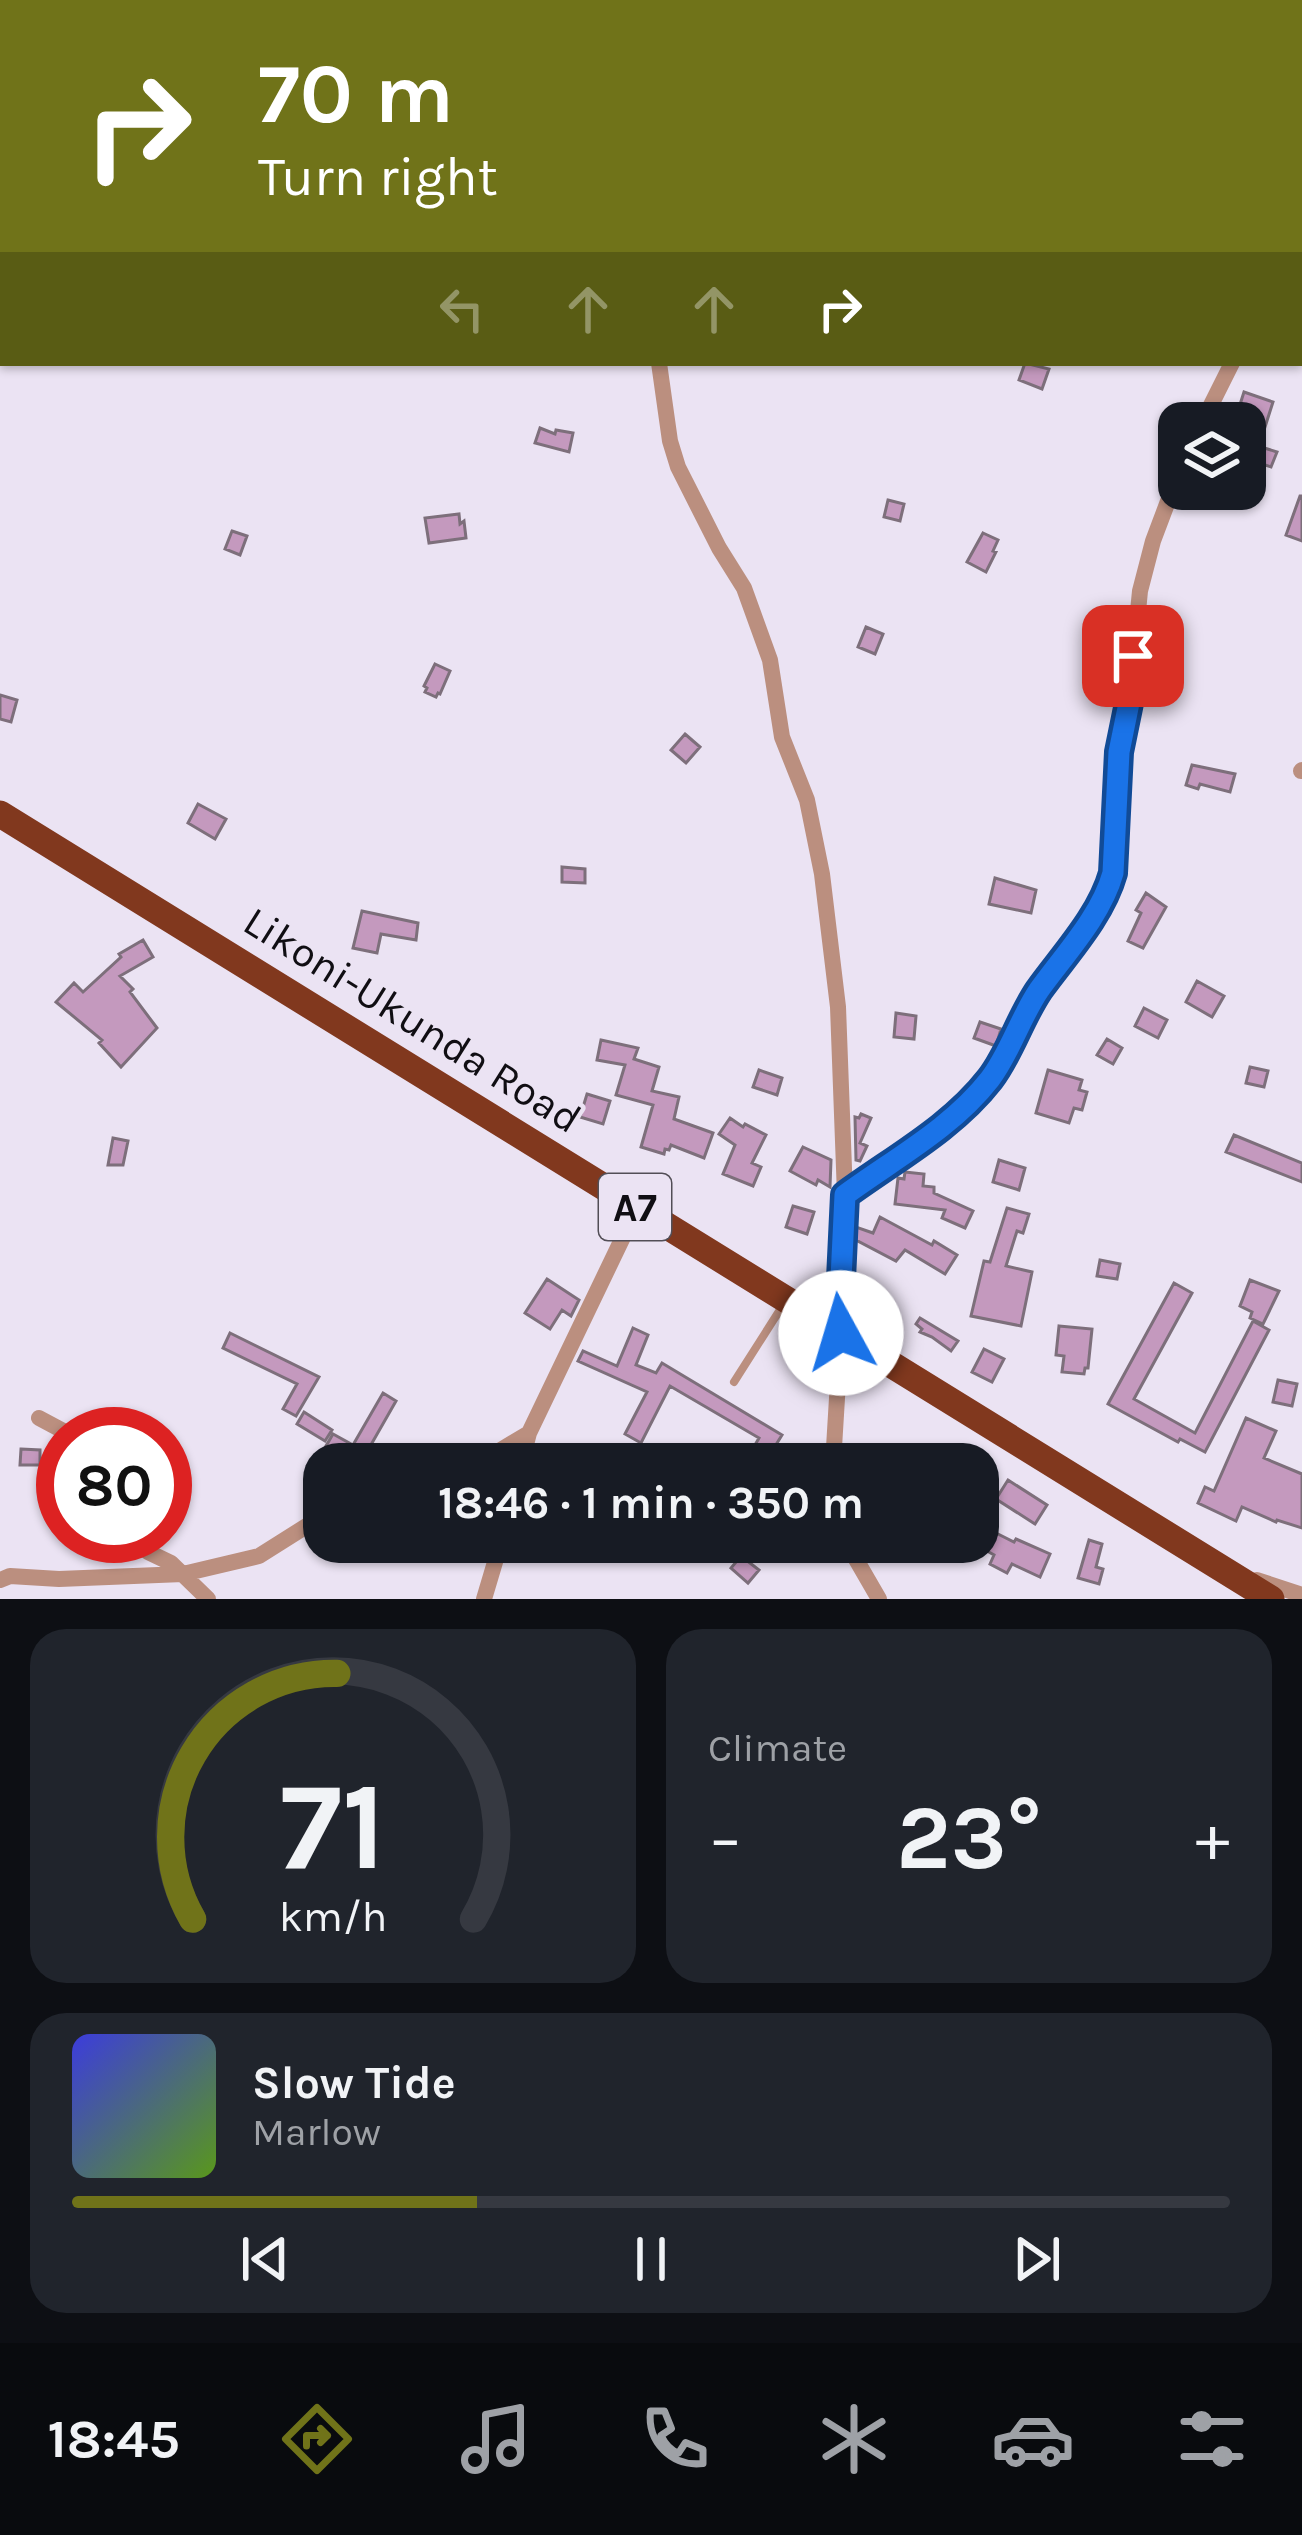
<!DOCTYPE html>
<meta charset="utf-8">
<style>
:root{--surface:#171b24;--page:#20242c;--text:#f1f3f6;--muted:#9ea1a6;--line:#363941;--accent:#707319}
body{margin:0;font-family:Karla,sans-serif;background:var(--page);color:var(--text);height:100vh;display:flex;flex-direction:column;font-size:45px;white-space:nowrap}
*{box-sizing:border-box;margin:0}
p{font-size:39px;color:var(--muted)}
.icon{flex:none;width:66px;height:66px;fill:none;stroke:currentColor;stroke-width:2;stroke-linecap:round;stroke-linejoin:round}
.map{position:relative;height:1599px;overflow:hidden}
.drawer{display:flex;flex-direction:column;gap:30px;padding:30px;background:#0d0f14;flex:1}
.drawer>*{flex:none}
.hud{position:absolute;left:0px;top:0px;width:1302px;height:366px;box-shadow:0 3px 9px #0004;background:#707319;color:#fff;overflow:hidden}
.tools{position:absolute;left:1158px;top:402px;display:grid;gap:24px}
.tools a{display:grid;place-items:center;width:108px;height:108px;border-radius:24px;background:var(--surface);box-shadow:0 3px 9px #0004;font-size:60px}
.speed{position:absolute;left:36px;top:1407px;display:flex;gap:24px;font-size:60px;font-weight:700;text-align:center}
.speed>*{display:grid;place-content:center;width:156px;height:156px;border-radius:50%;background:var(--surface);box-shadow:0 3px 9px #0004;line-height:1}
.speed .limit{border:18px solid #d22;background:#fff;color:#111}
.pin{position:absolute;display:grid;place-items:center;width:102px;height:102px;color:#fff;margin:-51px;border-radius:24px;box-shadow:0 6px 18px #0006}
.me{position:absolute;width:132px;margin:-66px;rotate:354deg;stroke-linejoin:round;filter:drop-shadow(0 0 9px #0008)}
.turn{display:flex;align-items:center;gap:42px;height:252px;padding:0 60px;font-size:54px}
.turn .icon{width:156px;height:156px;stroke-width:2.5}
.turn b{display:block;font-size:84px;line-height:102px}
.lanes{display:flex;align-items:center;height:114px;padding:0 60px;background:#0003;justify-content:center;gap:60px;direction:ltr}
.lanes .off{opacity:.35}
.big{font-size:90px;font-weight:700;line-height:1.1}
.drawer .tile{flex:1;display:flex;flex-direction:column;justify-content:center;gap:18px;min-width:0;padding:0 42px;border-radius:36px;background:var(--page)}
.drawer .dial{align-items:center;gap:0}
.dial svg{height:312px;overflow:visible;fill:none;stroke:var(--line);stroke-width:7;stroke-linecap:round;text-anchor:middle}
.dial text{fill:var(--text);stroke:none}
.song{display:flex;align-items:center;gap:36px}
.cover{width:144px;height:144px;border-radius:18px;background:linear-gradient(135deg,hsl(240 70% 55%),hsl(90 70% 35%))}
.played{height:12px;border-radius:6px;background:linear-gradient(90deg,var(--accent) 35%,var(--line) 35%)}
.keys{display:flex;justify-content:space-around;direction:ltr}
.heat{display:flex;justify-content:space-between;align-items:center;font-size:66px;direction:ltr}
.drawer .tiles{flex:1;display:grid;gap:30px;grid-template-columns:1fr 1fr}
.tile:last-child{grid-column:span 2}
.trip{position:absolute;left:303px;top:1443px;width:696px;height:120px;border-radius:36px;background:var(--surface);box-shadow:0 3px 9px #0004;font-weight:700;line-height:120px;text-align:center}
.tab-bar{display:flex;height:192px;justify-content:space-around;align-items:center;background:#090b0e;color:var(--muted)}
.tab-bar .icon{width:84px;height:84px}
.tab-bar .on{color:var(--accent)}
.tab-bar b{font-size:54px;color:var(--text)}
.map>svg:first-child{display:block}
.building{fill:#c499be;stroke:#7d6f7b;stroke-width:3}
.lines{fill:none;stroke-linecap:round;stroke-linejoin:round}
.service{stroke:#bb8f7f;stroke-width:8}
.minor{stroke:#bb8f7f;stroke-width:16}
.trunk{stroke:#81381e;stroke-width:27}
.route-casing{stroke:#114b97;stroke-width:30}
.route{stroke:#1a73e8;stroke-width:21}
.labels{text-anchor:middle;stroke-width:9;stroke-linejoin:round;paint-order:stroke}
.shield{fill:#ebe3f3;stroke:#524e56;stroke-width:3}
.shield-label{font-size:39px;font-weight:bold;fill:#100e13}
.street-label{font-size:42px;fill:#100e13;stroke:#ebe3f3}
</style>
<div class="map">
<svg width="1302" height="1599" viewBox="0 0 1302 1599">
<rect width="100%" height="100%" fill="#ebe3f3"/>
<path class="building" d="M 1025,363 L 1049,369 L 1042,389 L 1019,380 Z
M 1244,392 L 1273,402 L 1265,427 L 1236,417 Z
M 540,428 L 555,434 L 556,430 L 573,433 L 569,452 L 535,443 Z
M 1258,446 L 1277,452 L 1271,467 L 1253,461 Z
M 1300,496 L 1302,496 L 1302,541 L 1286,535 Z
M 888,500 L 904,504 L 900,521 L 884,517 Z
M 459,514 L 460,524 L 464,521 L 466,538 L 429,543 L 425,518 Z
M 232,531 L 247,536 L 240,555 L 225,549 Z
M 983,533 L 998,540 L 993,551 L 996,552 L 986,572 L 967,562 Z
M 866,627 L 883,634 L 875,654 L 858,647 Z
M 435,664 L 450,671 L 440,694 L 438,693 L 436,697 L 425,692 L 427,688 L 424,686 Z
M 0,695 L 17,700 L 11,722 L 0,719 Z
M 685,734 L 700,747 L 686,763 L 671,750 Z
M 1192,765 L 1235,774 L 1230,792 L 1200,784 L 1198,789 L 1186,785 Z
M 198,804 L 226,819 L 215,839 L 188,823 Z
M 562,867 L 585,869 L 585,883 L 562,882 Z
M 995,878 L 1036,890 L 1031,913 L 989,904 Z
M 1146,893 L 1166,907 L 1143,948 L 1128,941 L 1141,913 L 1136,910 Z
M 362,911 L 418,923 L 416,940 L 381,934 L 377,953 L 353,948 Z
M 143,940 L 153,957 L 120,976 L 133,989 L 130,992 L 157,1028 L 121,1067 L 99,1043 L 102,1040 L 56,1002 L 74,983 L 83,992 L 121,957 L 119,954 Z
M 1197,981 L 1224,996 L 1212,1017 L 1186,1002 Z
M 1144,1008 L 1167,1020 L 1158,1038 L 1135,1026 Z
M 896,1013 L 916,1016 L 914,1039 L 894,1037 Z
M 980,1022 L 1001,1029 L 996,1046 L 974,1038 Z
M 1107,1039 L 1122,1048 L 1113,1064 L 1097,1055 Z
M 601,1040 L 638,1048 L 634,1059 L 659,1067 L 652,1091 L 679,1097 L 674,1119 L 713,1133 L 704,1158 L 671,1145 L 669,1150 L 665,1149 L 664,1154 L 641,1147 L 653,1105 L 616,1095 L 625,1065 L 597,1060 Z
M 1250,1067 L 1268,1071 L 1264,1087 L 1246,1083 Z
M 759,1070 L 782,1078 L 777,1095 L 753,1087 Z
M 1048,1070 L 1082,1080 L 1079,1090 L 1087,1092 L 1082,1110 L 1074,1108 L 1069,1123 L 1036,1113 Z
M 587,1094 L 610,1101 L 603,1124 L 580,1117 Z
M 861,1114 L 871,1118 L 860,1143 L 867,1146 L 860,1161 L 856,1160 L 855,1117 L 859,1118 Z
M 730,1118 L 743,1127 L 745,1124 L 766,1135 L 752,1163 L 761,1167 L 753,1186 L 723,1174 L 735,1145 L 719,1134 Z
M 1234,1135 L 1302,1163 L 1302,1182 L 1226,1152 Z
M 113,1138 L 128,1141 L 123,1165 L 108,1165 Z
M 803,1147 L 831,1160 L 830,1187 L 818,1180 L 816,1185 L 790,1171 Z
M 999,1160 L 1025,1168 L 1019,1190 L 993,1182 Z
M 905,1172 L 924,1174 L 923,1186 L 934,1187 L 934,1193 L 973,1211 L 965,1228 L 942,1218 L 945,1210 L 895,1204 L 898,1178 L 904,1179 Z
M 793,1206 L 814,1212 L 807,1234 L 786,1227 Z
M 1007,1208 L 1029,1214 L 1023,1233 L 1017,1231 L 1006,1266 L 1032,1272 L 1021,1326 L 971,1316 L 984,1261 L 990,1262 Z
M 880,1217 L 932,1245 L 934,1241 L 957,1255 L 945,1274 L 905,1250 L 896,1261 L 856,1240 L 856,1227 L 873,1233 Z
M 1100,1260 L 1120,1264 L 1117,1279 L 1097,1276 Z
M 547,1279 L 579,1300 L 571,1316 L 562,1310 L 550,1329 L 525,1313 Z
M 1250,1280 L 1279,1291 L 1263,1324 L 1250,1318 L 1252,1312 L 1240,1306 Z
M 1174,1283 L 1192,1293 L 1134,1399 L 1195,1433 L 1253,1321 L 1269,1330 L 1205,1452 L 1180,1439 L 1178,1442 L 1108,1404 Z
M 920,1318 L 958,1341 L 951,1351 L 932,1337 L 920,1332 L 922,1329 L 916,1324 Z
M 1059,1326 L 1092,1329 L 1088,1368 L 1085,1368 L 1084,1374 L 1062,1372 L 1064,1356 L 1056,1355 Z
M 633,1328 L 648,1335 L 636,1365 L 656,1373 L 662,1363 L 782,1435 L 764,1464 L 744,1464 L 759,1438 L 670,1386 L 641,1443 L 625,1434 L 647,1392 L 578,1361 L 583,1351 L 617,1366 Z
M 230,1333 L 319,1377 L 296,1416 L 283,1409 L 297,1384 L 223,1348 Z
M 984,1349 L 1004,1359 L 992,1382 L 972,1372 Z
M 1278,1380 L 1297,1384 L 1292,1406 L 1273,1402 Z
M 383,1393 L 396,1401 L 360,1464 L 326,1446 L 333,1434 L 353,1445 Z
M 304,1412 L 332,1430 L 325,1441 L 297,1424 Z
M 1246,1418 L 1276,1431 L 1264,1458 L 1302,1474 L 1302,1528 L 1277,1520 L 1276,1522 L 1242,1507 L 1236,1521 L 1198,1503 L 1205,1487 L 1214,1491 Z
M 21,1449 L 40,1450 L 40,1465 L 20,1465 Z
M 1008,1480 L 1047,1505 L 1035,1524 L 996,1499 Z
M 996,1533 L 1014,1542 L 1016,1539 L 1050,1554 L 1040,1577 L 1012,1564 L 1007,1573 L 990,1564 L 994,1555 L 987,1551 Z
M 1089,1540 L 1102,1544 L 1096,1567 L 1103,1569 L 1099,1584 L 1078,1578 Z
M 741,1556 L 759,1570 L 748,1583 L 731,1568 Z"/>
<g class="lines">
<path class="service" d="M 734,1382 L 783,1305"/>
<path class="minor" d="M 706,3 L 706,0
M 1299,174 L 1302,160
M 659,363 L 670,441 L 678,467 L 719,548 L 744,588 L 770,660 L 782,737 L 807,800 L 822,874 L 838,1007 L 845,1195 L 841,1279 L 820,1320
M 1202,423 L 1232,363
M 1301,771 L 1302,770
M 845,1195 C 894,1159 951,1127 990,1079 C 1011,1053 1020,1018 1039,990 C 1065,954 1101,916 1113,873 L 1119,752 L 1129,703 L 1140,591 L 1153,541 L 1179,472
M 39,1418 L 69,1434
M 466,1464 L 494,1454 L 529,1433
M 521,1464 L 529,1433 L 637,1208
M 833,1464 L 841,1332
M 131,1536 L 148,1552 L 171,1563 L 208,1599
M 846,1542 L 879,1599
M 0,1580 L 10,1576 L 59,1579 L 183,1574 L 259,1556 L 324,1515
M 1257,1580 L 1302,1595
M 484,1599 L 501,1542"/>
<path class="trunk" d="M 0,814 L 1271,1599"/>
</g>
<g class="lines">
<defs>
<path id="route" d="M 841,1333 L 820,1320 L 841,1279 L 845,1195 C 894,1159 952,1128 990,1079 C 1010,1053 1020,1018 1039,990 C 1065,954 1101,916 1113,873 L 1119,752 L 1129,703 L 1133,656"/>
</defs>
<use href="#route" class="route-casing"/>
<use href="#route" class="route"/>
</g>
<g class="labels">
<rect class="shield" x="599" y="1174" width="72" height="66" rx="9"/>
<g class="shield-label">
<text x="635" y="1221">A7</text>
</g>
<g class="street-label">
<text transform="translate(413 1019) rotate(32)" y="15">Likoni-Ukunda Road</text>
</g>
</g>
</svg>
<div class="tools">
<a><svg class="icon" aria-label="layers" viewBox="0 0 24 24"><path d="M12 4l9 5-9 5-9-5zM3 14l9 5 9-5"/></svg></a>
</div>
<div class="speed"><div class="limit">80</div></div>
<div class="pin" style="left:1133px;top:656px;background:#d93025"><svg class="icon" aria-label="arrive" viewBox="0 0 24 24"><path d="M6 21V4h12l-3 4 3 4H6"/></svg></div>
<svg class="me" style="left:841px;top:1333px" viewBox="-20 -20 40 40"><circle r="19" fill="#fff"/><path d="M0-13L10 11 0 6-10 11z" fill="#1a73e8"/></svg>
<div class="trip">18:46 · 1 min · 350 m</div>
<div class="hud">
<div class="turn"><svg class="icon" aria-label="right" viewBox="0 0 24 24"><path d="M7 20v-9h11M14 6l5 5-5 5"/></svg><div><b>70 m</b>Turn right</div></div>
<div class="lanes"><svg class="icon off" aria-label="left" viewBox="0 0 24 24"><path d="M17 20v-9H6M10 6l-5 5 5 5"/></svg><svg class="icon off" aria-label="ahead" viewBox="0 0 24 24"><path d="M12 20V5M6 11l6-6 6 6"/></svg><svg class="icon off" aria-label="ahead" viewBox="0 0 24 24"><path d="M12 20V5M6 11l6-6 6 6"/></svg><svg class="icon" aria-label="right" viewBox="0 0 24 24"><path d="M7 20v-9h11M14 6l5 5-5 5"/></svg></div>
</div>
</div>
<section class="drawer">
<div class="tiles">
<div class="tile dial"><svg viewBox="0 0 100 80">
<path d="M14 69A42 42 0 1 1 86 69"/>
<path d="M14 69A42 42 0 0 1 51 6" stroke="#707319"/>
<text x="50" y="56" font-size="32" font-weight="700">71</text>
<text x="50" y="72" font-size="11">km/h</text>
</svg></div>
<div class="tile"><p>Climate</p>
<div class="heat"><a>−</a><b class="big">23°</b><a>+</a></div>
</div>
<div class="tile">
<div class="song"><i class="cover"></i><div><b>Slow Tide</b><p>Marlow</p></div></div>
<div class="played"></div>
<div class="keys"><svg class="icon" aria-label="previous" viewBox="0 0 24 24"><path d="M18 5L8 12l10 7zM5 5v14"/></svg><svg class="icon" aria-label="pause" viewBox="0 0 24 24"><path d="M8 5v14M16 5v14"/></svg><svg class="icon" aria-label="next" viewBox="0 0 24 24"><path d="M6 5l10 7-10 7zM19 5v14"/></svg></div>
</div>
</div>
</section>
<nav class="tab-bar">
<b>18:45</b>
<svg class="icon on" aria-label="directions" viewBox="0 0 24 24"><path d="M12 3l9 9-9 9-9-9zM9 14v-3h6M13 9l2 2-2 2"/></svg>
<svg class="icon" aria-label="music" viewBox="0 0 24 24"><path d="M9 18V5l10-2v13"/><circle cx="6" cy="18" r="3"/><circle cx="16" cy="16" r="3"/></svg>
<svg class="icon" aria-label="phone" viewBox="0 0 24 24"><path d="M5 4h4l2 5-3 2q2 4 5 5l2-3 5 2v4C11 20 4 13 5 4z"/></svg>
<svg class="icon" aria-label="climate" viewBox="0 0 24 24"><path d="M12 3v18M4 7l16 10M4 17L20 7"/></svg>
<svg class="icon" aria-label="car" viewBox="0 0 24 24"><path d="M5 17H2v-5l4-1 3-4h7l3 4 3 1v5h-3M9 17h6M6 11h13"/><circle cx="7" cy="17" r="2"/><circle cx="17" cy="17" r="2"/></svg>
<svg class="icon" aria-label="filters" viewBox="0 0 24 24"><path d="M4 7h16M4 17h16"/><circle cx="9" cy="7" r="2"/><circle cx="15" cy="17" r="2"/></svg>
</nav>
